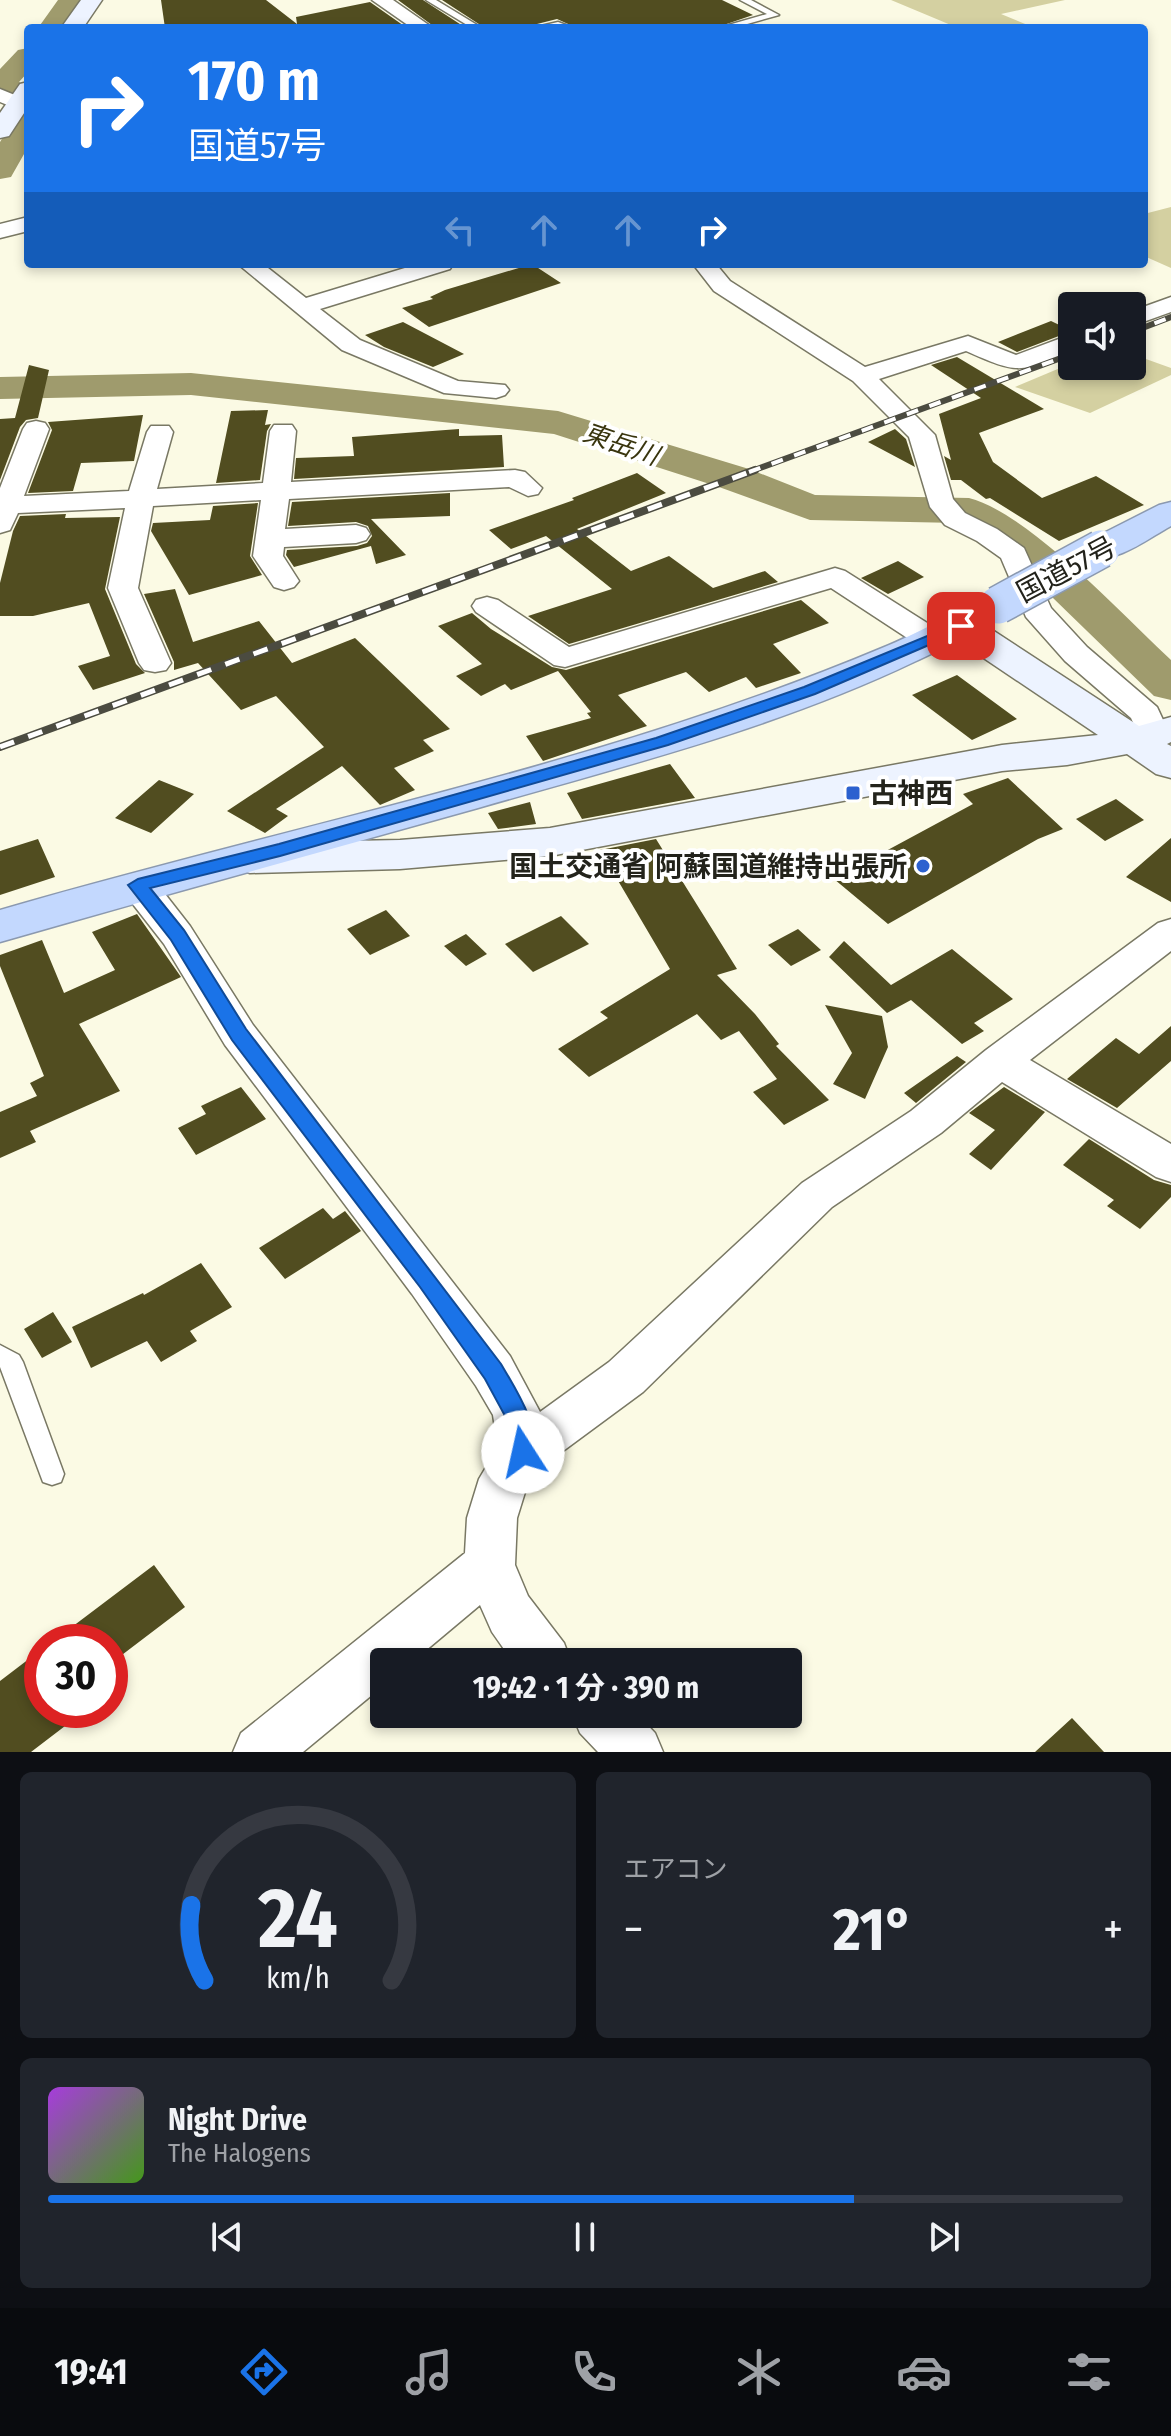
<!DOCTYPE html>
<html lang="ja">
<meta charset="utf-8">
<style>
:root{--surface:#171b24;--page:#20242c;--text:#f1f3f6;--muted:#9ea1a6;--line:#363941;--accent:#1a73e8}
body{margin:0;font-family:"Fira Sans Condensed","Noto Sans JP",sans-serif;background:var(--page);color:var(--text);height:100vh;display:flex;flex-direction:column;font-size:30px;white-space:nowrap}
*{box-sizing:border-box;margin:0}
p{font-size:26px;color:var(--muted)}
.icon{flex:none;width:44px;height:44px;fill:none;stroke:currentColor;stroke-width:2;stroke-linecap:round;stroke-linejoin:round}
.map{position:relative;height:1752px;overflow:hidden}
.sheet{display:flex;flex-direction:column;gap:20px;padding:20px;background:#0d0f14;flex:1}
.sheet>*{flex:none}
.banner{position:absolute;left:24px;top:24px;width:1124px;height:244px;border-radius:8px;box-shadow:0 4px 12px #0003;background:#1a73e8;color:#fff;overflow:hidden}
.buttons{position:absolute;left:1058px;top:292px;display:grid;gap:16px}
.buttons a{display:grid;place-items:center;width:88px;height:88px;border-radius:8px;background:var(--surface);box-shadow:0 4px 12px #0003;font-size:40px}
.speed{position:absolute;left:24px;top:1624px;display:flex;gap:16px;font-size:40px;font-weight:700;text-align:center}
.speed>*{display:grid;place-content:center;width:104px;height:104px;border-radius:50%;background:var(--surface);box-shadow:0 4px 12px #0003;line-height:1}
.speed .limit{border:12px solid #d22;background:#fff;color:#111}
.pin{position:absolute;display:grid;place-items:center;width:68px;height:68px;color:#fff;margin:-34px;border-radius:16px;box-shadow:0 4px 12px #0006}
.me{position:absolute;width:88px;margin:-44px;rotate:350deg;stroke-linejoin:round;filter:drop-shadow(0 0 6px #0008)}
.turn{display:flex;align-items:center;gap:28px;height:168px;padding:0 32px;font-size:36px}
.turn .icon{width:104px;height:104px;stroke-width:2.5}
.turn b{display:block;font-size:56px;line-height:68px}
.lanes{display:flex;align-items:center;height:76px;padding:0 32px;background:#0003;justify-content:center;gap:40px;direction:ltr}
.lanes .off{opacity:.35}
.big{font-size:60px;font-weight:700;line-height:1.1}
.sheet .card{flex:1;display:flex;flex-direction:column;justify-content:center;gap:12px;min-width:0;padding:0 28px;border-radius:12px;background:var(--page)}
.sheet .dial{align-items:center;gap:0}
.dial svg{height:208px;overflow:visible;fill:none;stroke:var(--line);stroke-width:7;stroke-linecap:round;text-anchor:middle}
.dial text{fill:var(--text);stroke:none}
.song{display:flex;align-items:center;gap:24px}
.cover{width:96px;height:96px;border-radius:12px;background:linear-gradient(135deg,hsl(280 70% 55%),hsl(100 70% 35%))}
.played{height:8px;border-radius:4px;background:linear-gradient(90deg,var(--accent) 75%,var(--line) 75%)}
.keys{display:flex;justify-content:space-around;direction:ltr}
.heat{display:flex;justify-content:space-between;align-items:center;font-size:44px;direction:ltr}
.sheet .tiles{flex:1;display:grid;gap:20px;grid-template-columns:1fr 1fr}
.card:last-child{grid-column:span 2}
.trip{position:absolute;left:370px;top:1648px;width:432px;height:80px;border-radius:8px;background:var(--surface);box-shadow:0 4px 12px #0003;font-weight:700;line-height:80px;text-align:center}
.tab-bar{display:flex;height:128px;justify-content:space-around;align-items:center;background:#090b0e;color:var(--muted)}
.tab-bar .icon{width:56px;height:56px}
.tab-bar .on{color:var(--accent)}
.tab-bar b{font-size:36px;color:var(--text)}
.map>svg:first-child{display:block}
.green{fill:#d4d0a1}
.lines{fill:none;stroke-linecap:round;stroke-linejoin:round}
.river{fill:#9f9b6d;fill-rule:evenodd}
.building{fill:#514d20}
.lane-casing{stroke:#797864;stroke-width:3}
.street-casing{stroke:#797864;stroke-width:3}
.secondary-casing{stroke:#797864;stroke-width:3}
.highway-casing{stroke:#8b99af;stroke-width:3}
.lane{fill:#fff;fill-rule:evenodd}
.street{fill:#fff;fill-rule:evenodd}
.secondary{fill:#edf3ff;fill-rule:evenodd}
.highway{fill:#c3d8fe;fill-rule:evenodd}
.rail-far1-casing{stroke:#4b4b40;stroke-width:6}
.rail-casing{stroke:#4b4b40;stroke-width:8}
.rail-far1{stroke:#fff;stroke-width:4;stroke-dasharray:12;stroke-linecap:butt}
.rail{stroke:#fff;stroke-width:5;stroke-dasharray:15;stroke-linecap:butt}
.highway-bridge-casing{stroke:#8b99af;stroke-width:40;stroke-linecap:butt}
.highway-bridge{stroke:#c3d8fe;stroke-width:37}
.route{fill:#1a73e8;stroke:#114b97;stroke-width:2}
.poi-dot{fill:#2c61cf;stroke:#fff;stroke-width:3}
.labels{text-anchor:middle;stroke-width:8;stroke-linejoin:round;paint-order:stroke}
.far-water-label{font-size:26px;font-style:italic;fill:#39350e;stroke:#fff}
.street-label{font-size:28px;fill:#23231b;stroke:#fff}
.poi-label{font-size:28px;font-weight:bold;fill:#23231b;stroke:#fff;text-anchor:start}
</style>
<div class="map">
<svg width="1171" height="1752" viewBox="0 0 1171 1752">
<rect width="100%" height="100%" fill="#fbfae4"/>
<path class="green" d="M 891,0 L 1065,0 L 1001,14 L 1035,28 L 958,28 Z
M 1171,207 L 1171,268 L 1144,256 L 1144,214 Z
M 1132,354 L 1171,368 L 1171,375 L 1090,413 L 1015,387 L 1072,363 L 1072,366 L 1132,366 Z"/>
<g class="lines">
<path class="river" d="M 58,0 L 84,0 L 64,28 L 38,28 Z
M 28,48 L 28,72 L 19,82 L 28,87 L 28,108 L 0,95 L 0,69 L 18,50 Z
M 28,110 L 28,147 L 11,177 L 0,179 L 0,142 L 18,113 Z
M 191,373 L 558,411 L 749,469 L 815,495 L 969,498 C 1028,513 1124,616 1171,660 L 1171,700 L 1154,696 L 1019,565 L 959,523 L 810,520 L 719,487 L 554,434 L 191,395 L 0,399 L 0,377 Z"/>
</g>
<path class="building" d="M 161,0 L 266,0 L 297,24 L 296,17 L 370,2 L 407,28 L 165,28 Z
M 398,0 L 423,0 L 466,28 L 436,28 Z
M 442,0 L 722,0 L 753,15 L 715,28 L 577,28 L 557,19 L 521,28 L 485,28 Z
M 532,264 L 561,283 L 429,327 L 402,308 L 433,299 L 430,297 L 445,290 Z
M 1051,321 L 1072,331 L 1017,352 L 998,342 Z
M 403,322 L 464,354 L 433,367 L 384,347 L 365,335 Z
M 957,357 L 1044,409 L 979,433 L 993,462 L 1042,498 L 1096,476 L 1144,505 L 1059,541 L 990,498 L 986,499 L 961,480 L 951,480 L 944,456 L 951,460 L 939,414 L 981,398 L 931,365 Z
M 29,365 L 49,370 L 38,418 L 26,420 L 20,427 L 0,480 L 0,419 L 15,418 Z
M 268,410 L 265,425 L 271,424 L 267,431 L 260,480 L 216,483 L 231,411 Z
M 143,415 L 134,461 L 81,463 L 73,491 L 28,493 L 52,430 L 48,422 Z
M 459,429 L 459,436 L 502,435 L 504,467 L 294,479 L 296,458 L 354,456 L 352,437 Z
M 895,429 L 906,439 L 915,467 L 868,442 Z
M 637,473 L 666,493 L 577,529 L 631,571 L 669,556 L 713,588 L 765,571 L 778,582 L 569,644 L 528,616 L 612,589 L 546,536 L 511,549 L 489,530 L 574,500 L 572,498 Z
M 450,493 L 450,516 L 371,519 L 406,555 L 376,564 L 371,546 L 294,567 L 286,555 L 287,550 L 357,546 L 367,543 L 372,536 L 368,526 L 356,522 L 288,526 L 292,502 Z
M 258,503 L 250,556 L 262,575 L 189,595 L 151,531 L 153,523 L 210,520 L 213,506 Z
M 66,514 L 65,518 L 120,517 L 105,589 L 136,664 L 145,673 L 93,690 L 78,666 L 110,656 L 89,603 L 33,616 L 0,616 L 0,583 L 13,531 L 20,516 Z
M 898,561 L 924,577 L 888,594 L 861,578 Z
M 175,589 L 193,642 L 259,621 L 292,663 L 355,638 L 450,729 L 423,740 L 434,751 L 394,768 L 415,790 L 380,805 L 342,766 L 276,809 L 288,816 L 265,833 L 227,811 L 324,747 L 276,696 L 241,710 L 198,663 L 174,670 L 174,662 L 144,594 Z
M 801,600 L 829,623 L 773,644 L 801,673 L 756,688 L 746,677 L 709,692 L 686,672 L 618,695 L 647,726 L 543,761 L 526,736 L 591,718 L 587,713 L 591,712 L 558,671 L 511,690 L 505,684 L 481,696 L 456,676 L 482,664 L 438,626 L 472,613 L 491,629 L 552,667 L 566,670 Z
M 957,675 L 1017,719 L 972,740 L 912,695 Z
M 670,764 L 695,798 L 582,819 L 567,793 Z
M 1008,778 L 1063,829 L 1038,839 L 888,924 L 834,879 L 973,804 L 963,794 Z
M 159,780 L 194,794 L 151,833 L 115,818 Z
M 1116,799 L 1144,820 L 1105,841 L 1076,819 Z
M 530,802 L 536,824 L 498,829 L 488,813 Z
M 1171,838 L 1171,902 L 1126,877 Z
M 38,839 L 55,877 L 0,895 L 0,851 Z
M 656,839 L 737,969 L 717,975 L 755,1014 L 779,1044 L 776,1046 L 829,1100 L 784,1125 L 753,1092 L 777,1079 L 739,1031 L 721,1040 L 697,1014 L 589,1077 L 558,1049 L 608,1018 L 600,1012 L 670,969 L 600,850 Z
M 386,910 L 410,936 L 370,955 L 347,929 Z
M 137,914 L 181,977 L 79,1024 L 120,1091 L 30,1131 L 36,1142 L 0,1158 L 0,1112 L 37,1096 L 30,1083 L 44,1076 L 0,966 L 0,955 L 42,940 L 64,993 L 115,970 L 92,932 Z
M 561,916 L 589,944 L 533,972 L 505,944 Z
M 798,929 L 821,950 L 791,966 L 768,945 Z
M 466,934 L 487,954 L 466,966 L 444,946 Z
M 844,941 L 891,985 L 952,949 L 1013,999 L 974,1023 L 984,1031 L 962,1044 L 911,1000 L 887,1013 L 829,957 Z
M 825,1005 L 882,1016 L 888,1047 L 865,1099 L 833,1084 L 852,1053 Z
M 1171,1026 L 1171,1061 L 1117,1108 L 1067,1079 L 1116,1038 L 1139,1054 Z
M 957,1056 L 966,1062 L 916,1103 L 904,1093 Z
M 241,1087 L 266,1119 L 196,1155 L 178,1128 L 206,1114 L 201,1106 Z
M 1004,1087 L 1045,1112 L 991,1170 L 969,1154 L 995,1130 L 969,1113 Z
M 1089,1139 L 1154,1180 L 1171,1185 L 1171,1197 L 1140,1229 L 1107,1206 L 1114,1200 L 1063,1165 Z
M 323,1208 L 333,1219 L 345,1211 L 361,1231 L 285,1279 L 259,1248 Z
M 201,1263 L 232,1307 L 190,1331 L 197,1341 L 161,1362 L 147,1341 L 91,1368 L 72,1327 L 143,1293 L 144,1295 Z
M 53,1312 L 72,1342 L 42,1358 L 24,1329 Z
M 154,1565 L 185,1607 L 110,1664 L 110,1642 L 52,1642 Z
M 42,1649 L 42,1710 L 86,1710 L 31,1752 L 0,1752 L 0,1681 Z
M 1072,1718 L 1104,1752 L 1035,1752 Z"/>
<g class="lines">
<defs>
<path id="lane" d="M 426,0 L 436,0 L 482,28 L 472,28 Z
M 740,0 L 751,0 L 779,15 L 733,28 L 718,28 L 767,14 Z
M 558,22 L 574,28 L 532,28 Z
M 0,1345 L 19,1355 L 23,1362 L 64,1474 L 61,1482 L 52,1485 L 43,1482 L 40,1474 L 0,1367 Z"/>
<path id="street" d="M 372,0 L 393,0 L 433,28 L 412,28 Z
M 0,89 L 27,100 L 28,106 L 20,110 L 0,102 Z
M 28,217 L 28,231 L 0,238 L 0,224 Z
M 238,264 L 263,264 L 306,298 L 418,264 L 453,264 L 450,269 L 320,309 L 360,340 L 458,381 L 505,385 L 509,390 L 505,395 L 496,398 L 444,393 L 342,350 Z
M 693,264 L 716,264 L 730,281 L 865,367 L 968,336 L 1016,355 L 1072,334 L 1072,350 C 1021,374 1018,374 966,351 L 879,379 L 935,435 L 953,499 L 965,513 L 997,529 L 1024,548 L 1051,608 L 1087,647 L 1157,707 L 1170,735 L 1166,742 L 1154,745 L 1142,742 L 1131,718 L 1065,661 L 1026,617 L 1001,558 L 977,541 L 945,525 L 930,507 L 909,437 L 853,381 L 714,291 Z
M 1171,297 L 1171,312 L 1132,326 L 1132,311 Z
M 36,421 L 45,423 L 49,429 L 24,496 L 129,491 L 147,432 L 151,426 L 169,426 L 173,432 L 157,489 L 263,483 L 270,431 L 274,425 L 292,425 L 296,431 L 291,482 L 515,470 L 525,472 L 542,488 L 538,494 L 528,496 L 509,487 L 289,499 L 285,529 L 356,525 L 366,528 L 370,534 L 366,540 L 356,543 L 284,547 L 283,556 L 299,581 L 294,587 L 284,590 L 274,587 L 253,556 L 261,500 L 153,506 L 138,588 L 171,663 L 166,670 L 155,672 L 144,670 L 139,663 L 108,588 L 125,508 L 18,513 L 10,530 L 0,533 L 0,488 L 23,429 L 27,423 Z
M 835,568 L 845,571 L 943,633 L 947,640 L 943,647 L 932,649 L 921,647 L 831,588 L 565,667 L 554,665 L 476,612 L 472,606 L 476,600 L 487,597 L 498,600 L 569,647 Z
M 138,873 L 151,876 L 190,926 L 253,1025 L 510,1356 L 540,1412 L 609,1362 L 802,1183 L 911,1111 L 986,1050 L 1158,923 L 1171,919 L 1171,951 L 1030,1060 L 1171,1144 L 1171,1182 L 1156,1177 L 1002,1082 L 941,1133 L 832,1207 L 643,1392 L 540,1468 L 526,1489 L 517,1518 L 515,1565 L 528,1596 L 564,1643 L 571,1662 L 513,1662 L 492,1632 L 480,1605 L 412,1662 L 384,1662 L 384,1685 L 303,1752 L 233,1752 L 241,1733 L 465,1553 L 467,1518 L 479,1479 L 498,1447 L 493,1415 L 476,1386 L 412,1294 L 225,1045 L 164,944 L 125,894 L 120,885 L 125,876 Z
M 572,1714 L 637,1714 L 655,1733 L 663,1752 L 598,1752 L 580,1733 Z"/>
<path id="secondary" d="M 81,0 L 102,0 L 83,28 L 61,28 Z
M 28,82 L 28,107 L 9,136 L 0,138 L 0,113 L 20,84 Z
M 961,615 L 974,618 L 1139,726 L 1171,717 L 1171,742 L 1167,744 L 1171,746 L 1171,778 L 1156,774 L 1127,754 L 1067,765 L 1002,771 L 550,856 L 400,869 L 250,873 L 235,868 L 228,858 L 235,848 L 250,843 L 400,840 L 550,828 L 1002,745 L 1098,735 L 948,634 L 942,626 L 948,618 Z"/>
<path id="highway" d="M 1171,502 L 1171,526 C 1147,539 1117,564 1088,557 L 1083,549 L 1088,541 L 1159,505 Z
M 998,594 L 1011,597 L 1016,605 L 1011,613 C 979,629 947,647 914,662 C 776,728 624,766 478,808 C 319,853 159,896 0,942 L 0,910 C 294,824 599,767 882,648 C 917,634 951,614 985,597 Z"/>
</defs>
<use href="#lane" class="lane-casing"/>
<use href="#street" class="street-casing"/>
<use href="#secondary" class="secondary-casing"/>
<use href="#highway" class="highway-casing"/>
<use href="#lane" class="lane"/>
<use href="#street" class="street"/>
<use href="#secondary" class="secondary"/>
<use href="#highway" class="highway"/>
<defs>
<path id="rail-far1" d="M 1132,332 L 1171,317
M 749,472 L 1072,354"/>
<path id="rail" d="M 0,747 L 755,470"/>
</defs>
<use href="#rail-far1" class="rail-far1-casing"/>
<use href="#rail" class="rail-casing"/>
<use href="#rail-far1" class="rail-far1"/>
<use href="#rail" class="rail"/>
<defs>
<path id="highway-bridge" d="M 998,605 L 1101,549"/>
</defs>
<use href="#highway-bridge" class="highway-bridge-casing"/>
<use href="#highway-bridge" class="highway-bridge"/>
</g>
<path class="route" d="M 961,622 L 966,623 L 966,629 L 815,694 L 668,745 L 280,856 L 150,888 L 184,930 L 246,1029 L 501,1364 C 515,1388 544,1432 532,1460 L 523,1463 L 514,1460 L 504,1414 L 485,1379 L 420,1287 L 232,1040 L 171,940 L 128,885 L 138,879 L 279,844 L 656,738 L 804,687 Z"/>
<g class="poi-dot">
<rect x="845" y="785" width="16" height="16" rx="4"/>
<circle cx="923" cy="866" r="8"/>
</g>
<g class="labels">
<g class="far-water-label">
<text transform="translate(621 444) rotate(19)" y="9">東岳川</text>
</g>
<g class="street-label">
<text transform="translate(1066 569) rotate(-28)" y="10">国道57号</text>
</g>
<g class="poi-label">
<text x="869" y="803">古神西</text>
<text x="907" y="876" text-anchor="end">国土交通省 阿蘇国道維持出張所</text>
</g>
</g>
</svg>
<div class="buttons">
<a><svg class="icon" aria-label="sound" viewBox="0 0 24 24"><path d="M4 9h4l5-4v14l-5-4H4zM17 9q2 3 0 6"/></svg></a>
</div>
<div class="speed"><div class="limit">30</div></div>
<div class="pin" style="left:961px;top:626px;background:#d93025"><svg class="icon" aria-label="arrive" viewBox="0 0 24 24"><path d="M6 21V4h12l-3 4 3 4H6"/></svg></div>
<svg class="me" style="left:523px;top:1452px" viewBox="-20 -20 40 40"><circle r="19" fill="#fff"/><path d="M0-13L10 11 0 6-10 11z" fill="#1a73e8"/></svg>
<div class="trip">19:42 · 1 分 · 390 m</div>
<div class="banner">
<div class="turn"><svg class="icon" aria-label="right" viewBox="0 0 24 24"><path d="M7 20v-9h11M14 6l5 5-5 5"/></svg><div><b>170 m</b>国道57号</div></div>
<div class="lanes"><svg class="icon off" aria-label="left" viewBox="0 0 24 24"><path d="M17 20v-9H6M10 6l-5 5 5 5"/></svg><svg class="icon off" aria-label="ahead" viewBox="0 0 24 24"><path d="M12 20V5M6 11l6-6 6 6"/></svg><svg class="icon off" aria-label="ahead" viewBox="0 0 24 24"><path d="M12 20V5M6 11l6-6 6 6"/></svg><svg class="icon" aria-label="right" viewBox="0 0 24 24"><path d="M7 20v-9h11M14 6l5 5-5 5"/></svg></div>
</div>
</div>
<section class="sheet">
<div class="tiles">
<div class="card dial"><svg viewBox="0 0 100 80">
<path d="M14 69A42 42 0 1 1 86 69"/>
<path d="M14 69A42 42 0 0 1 9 40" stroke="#1a73e8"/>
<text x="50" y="56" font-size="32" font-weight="700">24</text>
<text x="50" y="72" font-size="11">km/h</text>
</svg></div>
<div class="card"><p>エアコン</p>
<div class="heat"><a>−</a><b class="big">21°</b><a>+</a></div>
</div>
<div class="card">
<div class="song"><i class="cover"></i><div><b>Night Drive</b><p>The Halogens</p></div></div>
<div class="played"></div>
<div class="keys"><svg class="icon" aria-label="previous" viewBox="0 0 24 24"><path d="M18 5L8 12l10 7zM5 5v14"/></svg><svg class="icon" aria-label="pause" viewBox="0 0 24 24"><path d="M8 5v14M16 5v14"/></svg><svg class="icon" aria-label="next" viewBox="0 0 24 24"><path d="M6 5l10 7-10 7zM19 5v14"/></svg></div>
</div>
</div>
</section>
<nav class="tab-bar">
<b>19:41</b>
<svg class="icon on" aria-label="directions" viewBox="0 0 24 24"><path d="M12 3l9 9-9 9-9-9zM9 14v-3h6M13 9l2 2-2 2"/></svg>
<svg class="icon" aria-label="music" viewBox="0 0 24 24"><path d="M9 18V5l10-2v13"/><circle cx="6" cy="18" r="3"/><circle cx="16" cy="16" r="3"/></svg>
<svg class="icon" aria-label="phone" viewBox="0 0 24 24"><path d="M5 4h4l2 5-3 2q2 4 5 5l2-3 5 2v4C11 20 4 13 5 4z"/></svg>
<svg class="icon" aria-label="climate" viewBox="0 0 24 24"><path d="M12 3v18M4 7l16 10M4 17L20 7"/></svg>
<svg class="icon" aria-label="car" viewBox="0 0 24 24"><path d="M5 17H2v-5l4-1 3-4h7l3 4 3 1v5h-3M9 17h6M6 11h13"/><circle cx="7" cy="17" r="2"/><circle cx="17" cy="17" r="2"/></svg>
<svg class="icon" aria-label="filters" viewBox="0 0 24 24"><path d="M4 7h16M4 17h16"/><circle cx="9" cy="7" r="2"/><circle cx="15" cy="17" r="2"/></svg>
</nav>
